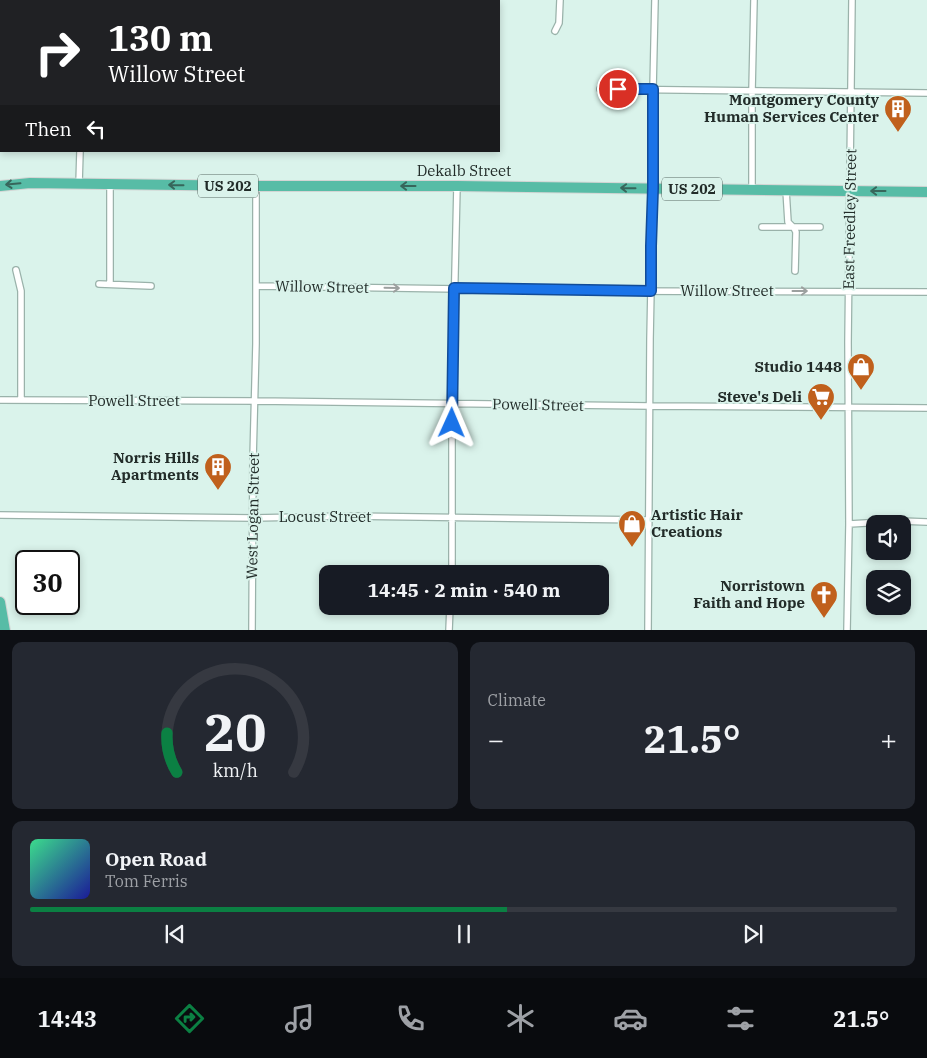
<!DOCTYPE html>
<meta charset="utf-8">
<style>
:root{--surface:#171b24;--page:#242831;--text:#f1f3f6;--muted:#9ea1a6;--line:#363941;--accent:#0b8043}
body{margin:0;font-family:"IBM Plex Serif",serif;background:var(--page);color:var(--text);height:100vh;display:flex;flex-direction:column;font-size:19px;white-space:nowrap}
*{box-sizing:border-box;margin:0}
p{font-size:16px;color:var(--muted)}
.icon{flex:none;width:28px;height:28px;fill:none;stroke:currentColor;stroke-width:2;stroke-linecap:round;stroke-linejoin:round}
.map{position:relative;height:630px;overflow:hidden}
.drawer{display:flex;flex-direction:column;gap:12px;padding:12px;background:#0d0f14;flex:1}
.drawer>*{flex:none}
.top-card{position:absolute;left:0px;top:0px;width:500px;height:152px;box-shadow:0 2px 8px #0003;background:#202124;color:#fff;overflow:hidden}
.fabs{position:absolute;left:866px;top:515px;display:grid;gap:10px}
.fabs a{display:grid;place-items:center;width:45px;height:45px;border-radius:10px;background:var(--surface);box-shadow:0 2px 8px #0003;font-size:25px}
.speed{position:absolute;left:15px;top:550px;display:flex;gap:10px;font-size:25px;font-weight:700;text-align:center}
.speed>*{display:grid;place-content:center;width:65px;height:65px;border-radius:50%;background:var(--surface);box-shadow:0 2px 8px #0003;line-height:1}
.speed .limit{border:2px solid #111;border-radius:8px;background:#fff;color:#111}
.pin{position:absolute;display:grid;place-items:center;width:42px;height:42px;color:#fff;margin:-21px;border:2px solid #fff;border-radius:50%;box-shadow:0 1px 5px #0007}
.me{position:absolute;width:55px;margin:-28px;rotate:1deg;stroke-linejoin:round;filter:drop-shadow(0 0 4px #0008)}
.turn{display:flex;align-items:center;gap:18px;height:105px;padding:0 25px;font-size:22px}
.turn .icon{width:65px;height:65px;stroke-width:2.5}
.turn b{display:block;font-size:35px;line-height:42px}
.then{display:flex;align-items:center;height:48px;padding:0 25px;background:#0003;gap:10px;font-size:19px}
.big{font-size:38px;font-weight:700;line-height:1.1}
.drawer .widget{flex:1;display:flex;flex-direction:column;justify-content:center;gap:8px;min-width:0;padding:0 18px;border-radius:10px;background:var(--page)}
.drawer .dial{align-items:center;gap:0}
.dial svg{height:130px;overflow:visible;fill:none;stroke:var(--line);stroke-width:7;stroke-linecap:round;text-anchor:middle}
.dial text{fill:var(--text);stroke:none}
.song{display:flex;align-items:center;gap:15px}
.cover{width:60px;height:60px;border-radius:8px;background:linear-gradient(135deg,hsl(150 70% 55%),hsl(240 70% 35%))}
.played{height:5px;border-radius:2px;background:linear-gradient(90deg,var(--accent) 55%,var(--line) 55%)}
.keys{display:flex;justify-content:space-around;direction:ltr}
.heat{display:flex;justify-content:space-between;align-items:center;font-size:28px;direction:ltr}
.drawer .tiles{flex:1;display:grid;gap:12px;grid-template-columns:1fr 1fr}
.widget:last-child{grid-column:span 2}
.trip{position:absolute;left:319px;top:565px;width:290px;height:50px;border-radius:10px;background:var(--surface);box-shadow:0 2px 8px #0003;font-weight:700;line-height:50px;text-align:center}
.dock{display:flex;height:80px;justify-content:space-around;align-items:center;background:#090b0e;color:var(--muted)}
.dock .icon{width:35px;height:35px}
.dock .active{color:var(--accent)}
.dock b{font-size:22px;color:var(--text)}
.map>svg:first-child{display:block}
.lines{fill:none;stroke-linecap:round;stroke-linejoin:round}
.minor-casing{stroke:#9ab2aa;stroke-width:8}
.trunk-casing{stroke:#d3d5d4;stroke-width:12}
.minor{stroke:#fff;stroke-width:5.5}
.trunk{stroke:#57bca6;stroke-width:10}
.oneway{stroke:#37665b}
.oneway2{stroke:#9ca09f}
.route-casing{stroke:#114b97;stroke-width:12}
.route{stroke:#1a73e8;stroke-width:9}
.labels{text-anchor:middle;stroke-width:4;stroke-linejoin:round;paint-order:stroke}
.shield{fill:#daf3eb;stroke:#596863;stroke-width:1}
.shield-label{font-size:14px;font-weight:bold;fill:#222c29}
.poi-label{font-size:15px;font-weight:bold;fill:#222c29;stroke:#daf3eb;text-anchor:end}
.street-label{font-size:15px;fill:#222c29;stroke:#daf3eb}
</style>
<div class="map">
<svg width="927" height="631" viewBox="0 0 927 631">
<rect width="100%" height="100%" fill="#daf3eb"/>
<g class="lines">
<defs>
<path id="minor" d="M 175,0 L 175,1
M 221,0 L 221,1
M 290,0 L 290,1
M 314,0 L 314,1
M 115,1 L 115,0
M 461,1 L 461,0
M 555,31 L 559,23 L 560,0
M 600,89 L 927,93
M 79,184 L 80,151
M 110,184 L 110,284
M 752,190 L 752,91 L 754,0
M 786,190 L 788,222 L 794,228 L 796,232 L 795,271
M 762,227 L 820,227
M 16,270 L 21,291 L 21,400
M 99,284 L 151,286
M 256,286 L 602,291 L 927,292
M 0,400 L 256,401 L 650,406 L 927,408
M 0,515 L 253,518 L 347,516 L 649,520
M 849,524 L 901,521 L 927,522
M 452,574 L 452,404 L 457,186
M 252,631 L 253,459 L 256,344 L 256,186
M 449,631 L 450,606
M 648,631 L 650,339 L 653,188 L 653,89 L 655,0
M 847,631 L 849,524 L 848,342 L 852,0"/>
<path id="trunk" d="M 0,186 L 30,183 L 256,186 L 457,186 L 927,192
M 0,602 L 5,631"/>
</defs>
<use href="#minor" class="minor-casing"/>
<use href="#trunk" class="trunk-casing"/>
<use href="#minor" class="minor"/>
<use href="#trunk" class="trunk"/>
</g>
<defs><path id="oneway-shaft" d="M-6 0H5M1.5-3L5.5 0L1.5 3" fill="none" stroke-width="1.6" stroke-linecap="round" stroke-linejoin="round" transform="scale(1.25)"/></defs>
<g class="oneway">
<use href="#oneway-shaft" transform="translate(13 184) rotate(175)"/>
<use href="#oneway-shaft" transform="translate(176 185) rotate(-179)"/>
<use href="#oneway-shaft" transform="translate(408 186) rotate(-180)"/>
<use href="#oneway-shaft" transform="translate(628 188) rotate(-179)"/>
<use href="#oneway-shaft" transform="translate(878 191) rotate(-180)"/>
</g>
<g class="oneway2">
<use href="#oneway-shaft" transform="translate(392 288) rotate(1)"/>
<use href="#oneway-shaft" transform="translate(800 291)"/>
</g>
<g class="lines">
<defs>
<path id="route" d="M 452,423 L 454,288 L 651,291 L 651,246 L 653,188 L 653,89 L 618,89"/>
</defs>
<use href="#route" class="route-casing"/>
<use href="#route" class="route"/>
</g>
<defs>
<symbol id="building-pin" viewBox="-11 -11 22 30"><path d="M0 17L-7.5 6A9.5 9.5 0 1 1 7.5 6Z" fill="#c0601c" stroke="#daf3eb"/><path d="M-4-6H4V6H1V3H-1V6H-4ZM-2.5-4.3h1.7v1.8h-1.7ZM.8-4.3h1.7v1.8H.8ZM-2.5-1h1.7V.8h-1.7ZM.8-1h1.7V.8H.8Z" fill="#fff"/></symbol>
<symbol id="shop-pin" viewBox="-11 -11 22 30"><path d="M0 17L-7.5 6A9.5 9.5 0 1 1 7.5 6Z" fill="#c0601c" stroke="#daf3eb"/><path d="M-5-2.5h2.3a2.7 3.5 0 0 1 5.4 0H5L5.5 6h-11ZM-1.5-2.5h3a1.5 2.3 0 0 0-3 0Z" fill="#fff"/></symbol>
<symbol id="supermarket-pin" viewBox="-11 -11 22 30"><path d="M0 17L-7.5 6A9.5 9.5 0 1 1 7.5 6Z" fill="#c0601c" stroke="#daf3eb"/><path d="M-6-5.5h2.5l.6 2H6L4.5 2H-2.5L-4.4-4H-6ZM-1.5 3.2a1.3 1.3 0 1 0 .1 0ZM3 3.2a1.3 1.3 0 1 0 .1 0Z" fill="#fff"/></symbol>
<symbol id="church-pin" viewBox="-11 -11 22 30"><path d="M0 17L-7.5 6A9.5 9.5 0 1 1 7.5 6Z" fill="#c0601c" stroke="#daf3eb"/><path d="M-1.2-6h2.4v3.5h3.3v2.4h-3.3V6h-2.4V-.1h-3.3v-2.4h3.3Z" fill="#fff"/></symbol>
</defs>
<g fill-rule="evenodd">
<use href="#building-pin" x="882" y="93" width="32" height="43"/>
<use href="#shop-pin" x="845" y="351" width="32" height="43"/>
<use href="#supermarket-pin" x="805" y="381" width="32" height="43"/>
<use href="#building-pin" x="202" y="451" width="32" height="43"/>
<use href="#shop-pin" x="616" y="508" width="32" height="43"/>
<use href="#church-pin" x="808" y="579" width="32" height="43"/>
</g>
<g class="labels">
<g class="shield">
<rect x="198" y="174.5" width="60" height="23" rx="4"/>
<rect x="662" y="177.5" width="60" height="23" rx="4"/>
</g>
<g class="shield-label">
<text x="228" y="191">US 202</text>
<text x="692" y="194">US 202</text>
</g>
<g class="poi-label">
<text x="879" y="105">Montgomery County<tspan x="879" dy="17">Human Services Center</tspan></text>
<text x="842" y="372">Studio 1448</text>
<text x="802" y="402">Steve's Deli</text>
<text x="199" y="463">Norris Hills<tspan x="199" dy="17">Apartments</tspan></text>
<text x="651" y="520" text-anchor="start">Artistic Hair<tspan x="651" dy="17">Creations</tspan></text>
<text x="805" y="591">Norristown<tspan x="805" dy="17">Faith and Hope</tspan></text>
</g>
<g class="street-label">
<text x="464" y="176">Dekalb Street</text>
<text transform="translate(850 219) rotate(-89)" y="5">East Freedley Street</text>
<text transform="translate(322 287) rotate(1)" y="5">Willow Street</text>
<text x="727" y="296">Willow Street</text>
<text x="134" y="406">Powell Street</text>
<text transform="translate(538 405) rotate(1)" y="5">Powell Street</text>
<text transform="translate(253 516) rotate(-89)" y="5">West Logan Street</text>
<text x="325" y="522">Locust Street</text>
</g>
</g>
</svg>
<div class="fabs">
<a><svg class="icon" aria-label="sound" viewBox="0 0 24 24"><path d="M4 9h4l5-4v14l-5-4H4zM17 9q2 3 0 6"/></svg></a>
<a><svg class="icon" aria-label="layers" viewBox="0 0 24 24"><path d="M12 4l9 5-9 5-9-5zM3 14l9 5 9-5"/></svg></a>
</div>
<div class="speed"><div class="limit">30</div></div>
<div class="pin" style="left:618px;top:89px;background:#d93025"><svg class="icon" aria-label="arrive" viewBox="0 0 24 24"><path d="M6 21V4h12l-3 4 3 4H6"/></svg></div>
<svg class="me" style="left:452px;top:423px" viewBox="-20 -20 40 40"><path d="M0-17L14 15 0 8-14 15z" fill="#1a73e8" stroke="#fff" stroke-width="4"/></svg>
<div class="trip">14:45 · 2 min · 540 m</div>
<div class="top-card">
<div class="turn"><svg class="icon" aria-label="right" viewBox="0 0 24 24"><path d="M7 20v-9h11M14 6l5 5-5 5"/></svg><div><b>130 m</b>Willow Street</div></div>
<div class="then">Then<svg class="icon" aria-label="left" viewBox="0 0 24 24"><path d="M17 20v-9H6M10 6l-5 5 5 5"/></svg></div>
</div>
</div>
<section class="drawer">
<div class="tiles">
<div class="widget dial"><svg viewBox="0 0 100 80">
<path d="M14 69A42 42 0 1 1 86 69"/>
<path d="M14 69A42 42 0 0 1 8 45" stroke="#0b8043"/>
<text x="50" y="56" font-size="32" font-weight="700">20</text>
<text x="50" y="72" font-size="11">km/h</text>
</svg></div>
<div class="widget"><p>Climate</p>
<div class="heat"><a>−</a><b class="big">21.5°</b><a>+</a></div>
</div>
<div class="widget">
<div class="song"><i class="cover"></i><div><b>Open Road</b><p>Tom Ferris</p></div></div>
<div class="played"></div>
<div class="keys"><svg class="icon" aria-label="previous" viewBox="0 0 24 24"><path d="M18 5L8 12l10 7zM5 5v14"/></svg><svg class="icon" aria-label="pause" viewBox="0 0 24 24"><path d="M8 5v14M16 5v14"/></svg><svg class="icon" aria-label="next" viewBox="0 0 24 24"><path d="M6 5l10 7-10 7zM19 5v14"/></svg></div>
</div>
</div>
</section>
<nav class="dock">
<b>14:43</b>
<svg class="icon active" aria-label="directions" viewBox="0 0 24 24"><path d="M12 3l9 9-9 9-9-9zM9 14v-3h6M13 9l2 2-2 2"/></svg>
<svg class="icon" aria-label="music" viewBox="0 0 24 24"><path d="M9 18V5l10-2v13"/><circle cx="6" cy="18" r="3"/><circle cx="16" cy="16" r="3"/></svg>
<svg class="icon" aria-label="phone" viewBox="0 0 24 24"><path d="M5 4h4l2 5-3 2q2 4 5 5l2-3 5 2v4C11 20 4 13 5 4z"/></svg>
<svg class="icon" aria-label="climate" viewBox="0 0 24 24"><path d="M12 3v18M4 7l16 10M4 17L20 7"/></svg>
<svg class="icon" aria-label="car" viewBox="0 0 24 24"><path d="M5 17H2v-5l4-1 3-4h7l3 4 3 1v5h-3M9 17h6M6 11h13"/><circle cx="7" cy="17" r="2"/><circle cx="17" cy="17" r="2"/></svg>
<svg class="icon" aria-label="filters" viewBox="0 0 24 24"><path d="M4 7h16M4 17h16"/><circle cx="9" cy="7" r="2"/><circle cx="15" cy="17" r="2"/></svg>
<b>21.5°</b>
</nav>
